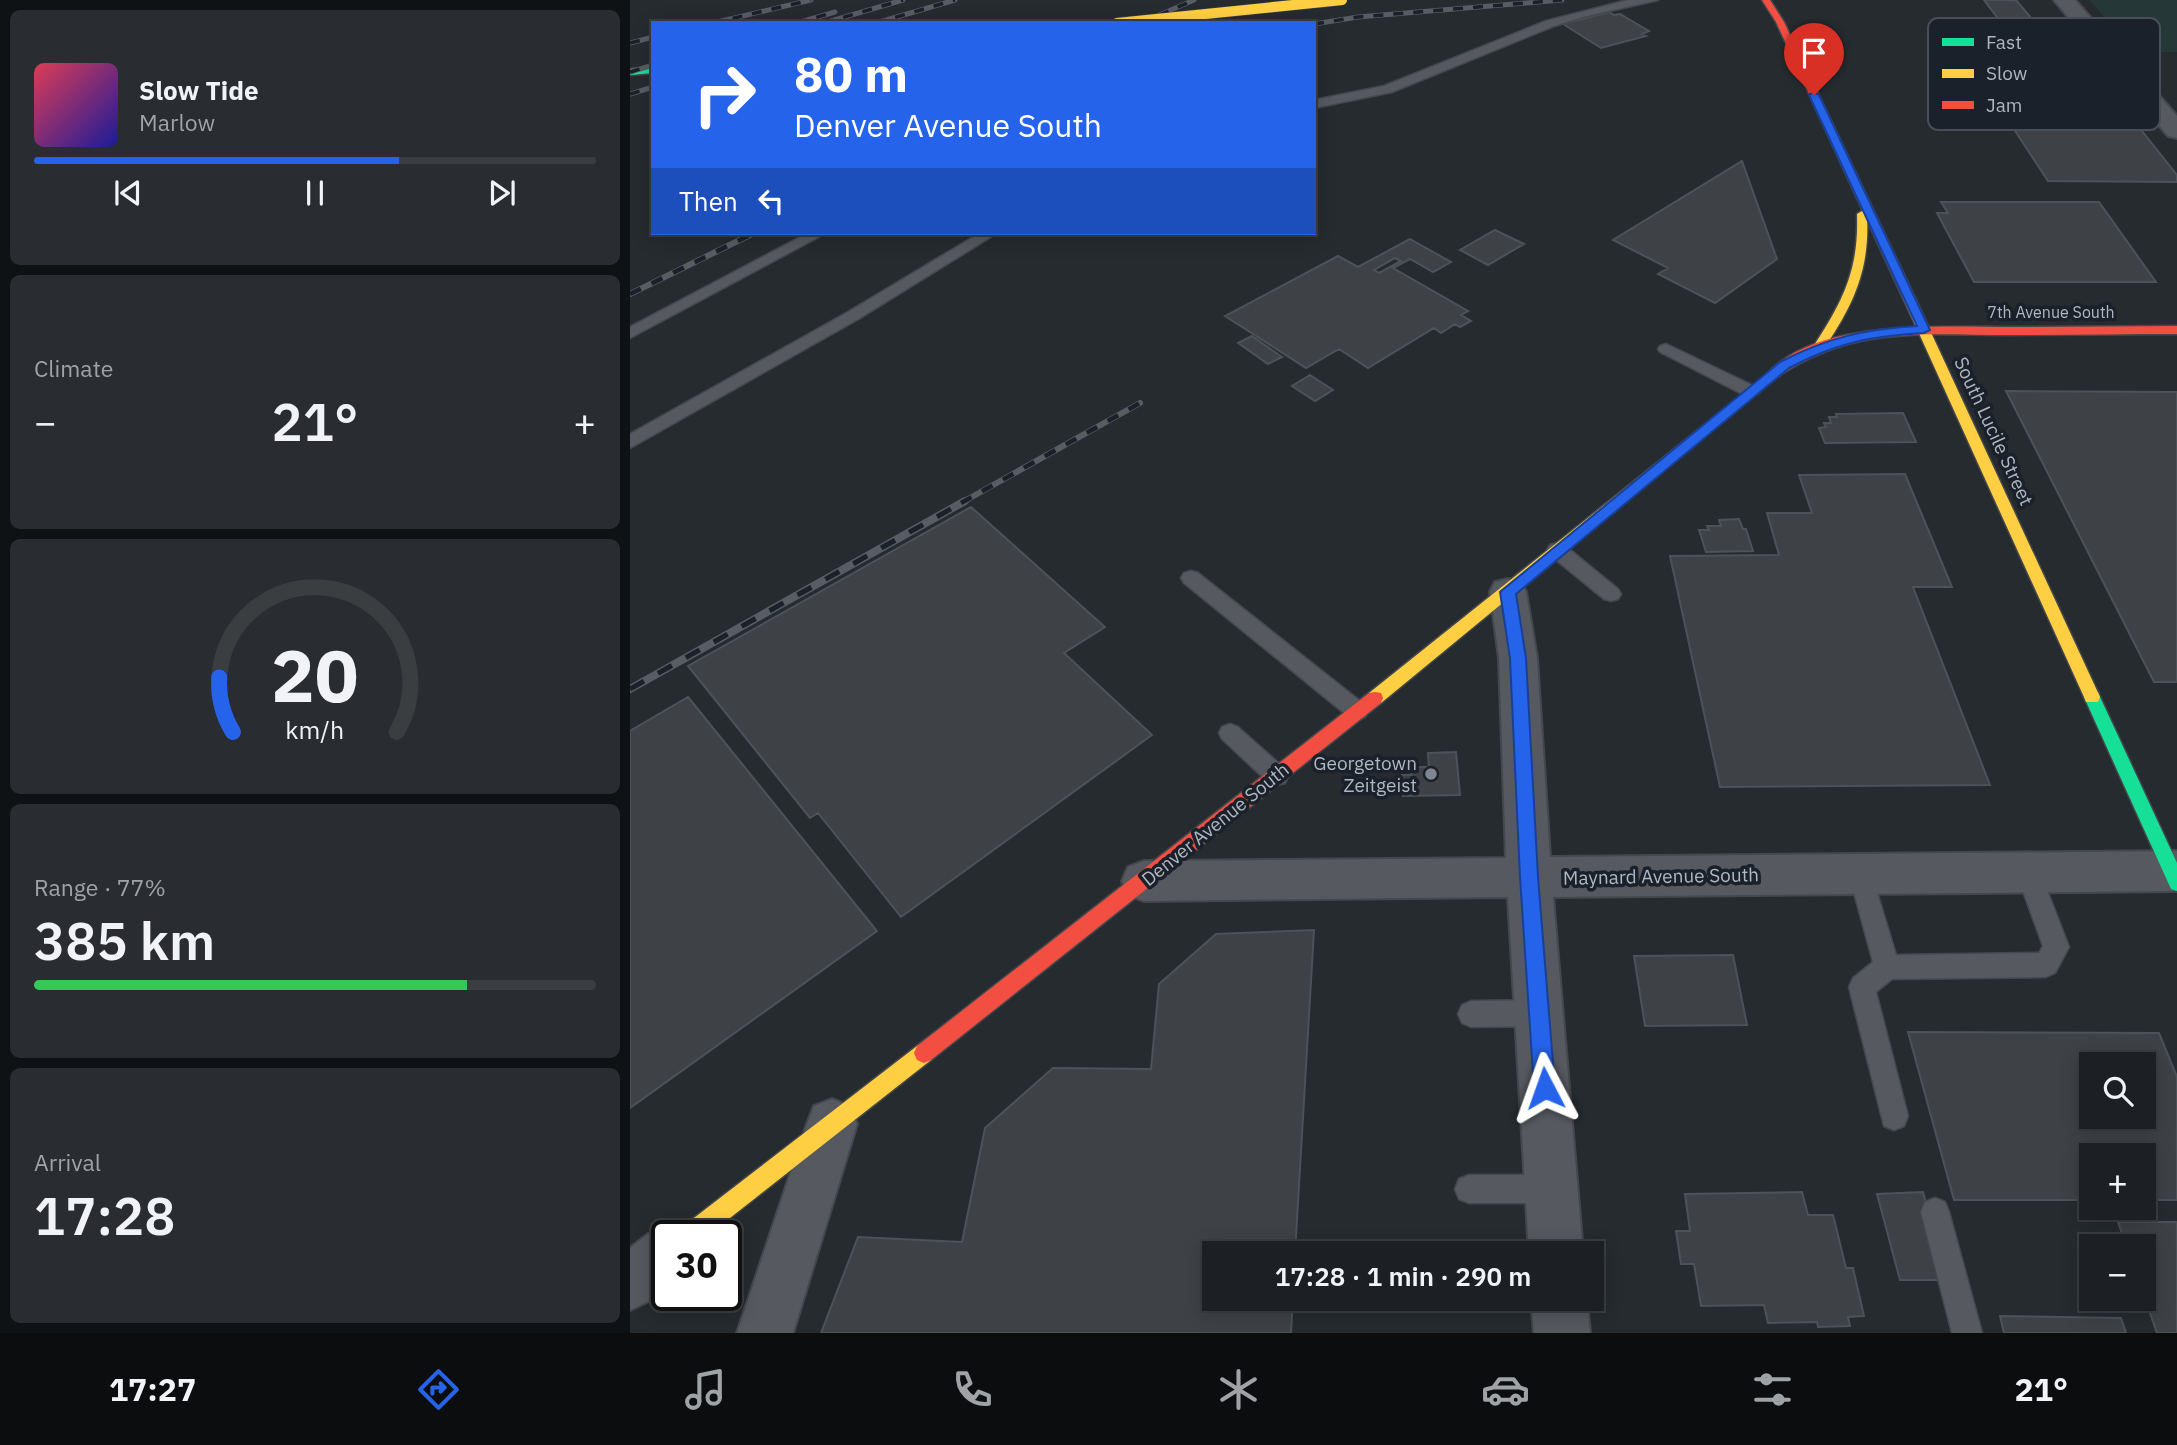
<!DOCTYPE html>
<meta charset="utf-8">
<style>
:root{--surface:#1c2024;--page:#292d31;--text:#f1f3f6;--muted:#a0a3a6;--line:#3a3e41;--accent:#2563eb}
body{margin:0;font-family:"IBM Plex Sans",sans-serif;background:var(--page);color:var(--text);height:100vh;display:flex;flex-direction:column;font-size:26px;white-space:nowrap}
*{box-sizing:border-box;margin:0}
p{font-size:23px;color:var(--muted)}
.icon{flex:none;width:38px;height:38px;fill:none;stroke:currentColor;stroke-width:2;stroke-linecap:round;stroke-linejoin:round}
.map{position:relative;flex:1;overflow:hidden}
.panel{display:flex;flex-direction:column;gap:10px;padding:10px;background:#0f1214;width:630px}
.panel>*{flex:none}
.hud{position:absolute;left:21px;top:21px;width:665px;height:214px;border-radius:0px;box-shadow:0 4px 18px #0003,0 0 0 2px var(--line);background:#2563eb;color:#fff;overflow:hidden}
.controls{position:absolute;left:1449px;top:1052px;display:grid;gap:14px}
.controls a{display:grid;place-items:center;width:77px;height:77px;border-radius:0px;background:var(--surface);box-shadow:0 4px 18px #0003,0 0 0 2px var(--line);font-size:35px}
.speed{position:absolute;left:21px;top:1220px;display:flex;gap:14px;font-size:35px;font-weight:700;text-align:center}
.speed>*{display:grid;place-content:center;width:91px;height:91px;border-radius:50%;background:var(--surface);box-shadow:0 4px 18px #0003,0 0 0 2px var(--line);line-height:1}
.speed .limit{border:4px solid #111;border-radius:10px;background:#fff;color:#111}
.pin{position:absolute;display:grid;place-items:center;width:60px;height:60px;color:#fff;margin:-72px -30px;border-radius:50% 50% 50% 0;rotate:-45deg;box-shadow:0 0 7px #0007}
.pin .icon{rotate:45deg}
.me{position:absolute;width:77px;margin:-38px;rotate:356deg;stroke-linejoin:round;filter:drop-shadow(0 0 5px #0008)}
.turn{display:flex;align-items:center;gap:24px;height:147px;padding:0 28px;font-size:32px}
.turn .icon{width:91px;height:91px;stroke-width:2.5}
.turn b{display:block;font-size:49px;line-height:60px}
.then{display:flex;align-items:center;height:66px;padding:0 28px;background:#0003;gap:14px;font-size:26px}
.big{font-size:52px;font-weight:600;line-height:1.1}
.panel .widget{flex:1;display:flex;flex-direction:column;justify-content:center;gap:10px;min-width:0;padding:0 24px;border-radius:10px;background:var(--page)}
.panel .dial{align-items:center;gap:0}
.dial svg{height:182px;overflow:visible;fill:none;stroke:var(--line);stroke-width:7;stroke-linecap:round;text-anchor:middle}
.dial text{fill:var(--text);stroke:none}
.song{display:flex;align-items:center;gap:21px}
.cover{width:84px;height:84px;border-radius:10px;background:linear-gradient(135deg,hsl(350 70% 55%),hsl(240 70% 35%))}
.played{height:7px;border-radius:4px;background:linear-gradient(90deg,var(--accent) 65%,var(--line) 65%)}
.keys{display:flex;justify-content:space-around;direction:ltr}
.heat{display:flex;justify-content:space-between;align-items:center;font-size:38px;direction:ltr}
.charge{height:10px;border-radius:5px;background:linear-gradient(90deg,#34c759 77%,var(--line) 0)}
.trip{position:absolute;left:572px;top:1241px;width:402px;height:70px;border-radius:0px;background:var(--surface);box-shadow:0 4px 18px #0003,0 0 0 2px var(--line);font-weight:600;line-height:70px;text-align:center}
.tab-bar{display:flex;height:112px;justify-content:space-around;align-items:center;background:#0b0d0e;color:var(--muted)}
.tab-bar .icon{width:49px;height:49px}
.tab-bar .active{color:var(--accent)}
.tab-bar b{font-size:32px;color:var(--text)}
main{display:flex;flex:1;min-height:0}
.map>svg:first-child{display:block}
.green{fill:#263737}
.building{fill:#3e4247;stroke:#4d5258;stroke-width:2;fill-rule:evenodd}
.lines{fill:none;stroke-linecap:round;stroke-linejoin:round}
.lane-casing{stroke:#44474b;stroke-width:3}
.street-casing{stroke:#44474b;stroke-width:4}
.fast-casing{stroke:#44474b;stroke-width:3}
.slow-casing{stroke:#44474b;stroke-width:3}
.jam-casing{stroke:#44474b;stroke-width:3}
.lane{fill:#56595f;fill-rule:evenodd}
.street{fill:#56595f;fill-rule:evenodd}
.fast{fill:#16e098;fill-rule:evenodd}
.slow{fill:#ffcf43;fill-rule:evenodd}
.jam{fill:#f24e42;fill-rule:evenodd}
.rail-far2-casing{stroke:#595d63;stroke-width:5}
.rail-far1-casing{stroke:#595d63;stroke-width:6}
.rail-casing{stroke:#595d63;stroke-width:8}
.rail-far2{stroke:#1a212a;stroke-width:3.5;stroke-dasharray:10;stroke-linecap:butt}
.rail-far1{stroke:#1a212a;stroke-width:4.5;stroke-dasharray:12;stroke-linecap:butt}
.rail{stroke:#1a212a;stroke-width:5;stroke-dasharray:16;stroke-linecap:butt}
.slow-bridge-casing{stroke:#44474b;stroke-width:11;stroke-linecap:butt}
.slow-bridge{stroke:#ffcf43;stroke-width:10}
.route{fill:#2563eb;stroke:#184099;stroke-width:2}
.poi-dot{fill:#7f868f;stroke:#1a212a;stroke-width:2.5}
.labels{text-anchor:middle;stroke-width:7;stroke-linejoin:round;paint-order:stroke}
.far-street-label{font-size:16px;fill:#afb7c2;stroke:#1a212a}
.street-label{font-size:19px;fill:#afb7c2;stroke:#1a212a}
.poi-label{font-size:19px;fill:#afb7c2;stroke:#1a212a;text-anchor:end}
.key{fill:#1a212a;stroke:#474e58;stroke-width:2}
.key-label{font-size:19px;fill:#afb7c2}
</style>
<main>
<section class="panel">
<div class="widget">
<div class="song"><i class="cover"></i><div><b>Slow Tide</b><p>Marlow</p></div></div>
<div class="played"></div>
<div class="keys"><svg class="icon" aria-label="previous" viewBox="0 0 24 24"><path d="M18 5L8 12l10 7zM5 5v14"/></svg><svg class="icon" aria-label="pause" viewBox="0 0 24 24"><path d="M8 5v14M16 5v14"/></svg><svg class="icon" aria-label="next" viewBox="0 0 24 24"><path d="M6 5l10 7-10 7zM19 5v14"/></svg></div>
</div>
<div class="widget"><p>Climate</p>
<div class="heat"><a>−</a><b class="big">21°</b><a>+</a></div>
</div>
<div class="widget dial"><svg viewBox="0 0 100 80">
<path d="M14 69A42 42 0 1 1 86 69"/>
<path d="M14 69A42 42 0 0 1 8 45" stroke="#2563eb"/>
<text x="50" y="56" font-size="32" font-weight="700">20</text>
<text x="50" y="72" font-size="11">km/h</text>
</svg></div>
<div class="widget"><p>Range · 77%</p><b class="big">385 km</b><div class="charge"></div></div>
<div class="widget"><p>Arrival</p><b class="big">17:28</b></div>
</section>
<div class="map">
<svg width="1547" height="1333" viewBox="0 0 1547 1333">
<rect width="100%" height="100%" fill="#262b30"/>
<path class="green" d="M 1459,0 L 1547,0 L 1547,52 L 1506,52 Z"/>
<path class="building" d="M 1354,0 L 1386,0 L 1407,25 L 1373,25 Z
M 979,12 L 984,15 L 990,14 L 1019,31 L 1012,34 L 1016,36 L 971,48 L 933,24 Z
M 1343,67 L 1461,67 L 1547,175 L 1547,182 L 1418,181 Z
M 1112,161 L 1147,259 L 1085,303 L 1028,274 L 1038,268 L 983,240 Z
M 1311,202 L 1469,202 L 1526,282 L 1344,282 L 1307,213 L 1318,213 Z
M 865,230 L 894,244 L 858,265 L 830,250 Z
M 780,239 L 821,262 L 803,272 L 780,259 L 763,268 L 838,311 L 831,315 L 841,321 L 830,327 L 825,324 L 811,333 L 804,328 L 738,368 L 709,349 L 676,368 L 595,316 L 708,256 L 728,267 ZM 765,258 L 771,261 L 749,273 L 744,270 Z
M 622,336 L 652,357 L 638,364 L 608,343 Z
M 680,375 L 703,390 L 685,401 L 662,386 Z
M 1376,391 L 1547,392 L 1547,682 L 1524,682 Z
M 1273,413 L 1286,442 L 1195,443 L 1189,428 L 1196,427 L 1194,423 L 1201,423 L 1199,417 L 1207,417 L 1206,414 Z
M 1275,474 L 1322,587 L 1283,587 L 1360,785 L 1090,787 L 1040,556 L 1149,555 L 1137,513 L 1182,513 L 1169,475 Z
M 341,507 L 475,627 L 434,653 L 522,735 L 271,917 L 188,813 L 180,818 L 58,666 Z
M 1109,519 L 1113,529 L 1116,529 L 1123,551 L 1076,552 L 1069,530 L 1079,530 L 1077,526 L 1091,526 L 1089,520 Z
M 58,697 L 247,931 L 0,1108 L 0,731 Z
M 826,752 L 830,795 L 773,796 L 772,775 L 781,775 L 780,767 L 799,767 L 798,753 Z
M 684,930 L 665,1253 L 584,1253 L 584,1298 L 663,1298 L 661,1333 L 191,1333 L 228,1237 L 332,1242 L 355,1128 L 423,1068 L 521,1069 L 529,984 L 586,934 Z
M 1103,955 L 1117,1025 L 1015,1026 L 1004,956 Z
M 1278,1032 L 1529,1033 L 1547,1077 L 1547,1200 L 1514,1200 L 1514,1155 L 1461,1155 L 1461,1200 L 1324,1200 ZM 1461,1064 L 1514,1064 L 1514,1116 L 1461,1116 Z
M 1172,1192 L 1178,1215 L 1203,1215 L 1216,1268 L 1223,1268 L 1234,1316 L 1218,1317 L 1220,1326 L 1188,1327 L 1187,1322 L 1138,1323 L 1134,1305 L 1071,1306 L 1064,1264 L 1051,1264 L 1046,1231 L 1060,1231 L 1055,1194 Z
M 1293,1192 L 1317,1280 L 1270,1280 L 1247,1194 Z
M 1488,1222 L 1547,1222 L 1547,1333 L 1527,1333 L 1514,1296 L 1514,1246 L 1496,1246 Z
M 1370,1316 L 1491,1318 L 1496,1333 L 1374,1333 Z"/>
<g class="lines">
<defs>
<path id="lane" d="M 998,0 L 1028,0 L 957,16 L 924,26 L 762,92 L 684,108 L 684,100 L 754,86 L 916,21 Z
M 1485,54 L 1520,54 L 1526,58 L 1520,62 L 1481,61 L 1481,55 Z
M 178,233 L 196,233 L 0,338 L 0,327 Z
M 350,233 L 367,233 L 230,318 L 0,448 L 0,434 L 218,312 Z
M 1036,344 L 1128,388 L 1130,392 L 1122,397 L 1116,396 L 1030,352 L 1028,349 L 1030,346 Z
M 927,543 L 934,545 L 988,589 L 991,594 L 988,599 L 981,601 L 974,599 L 920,555 L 917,550 L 920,545 Z
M 561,571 L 568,573 L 735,705 L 738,711 L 735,717 L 727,720 L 719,717 L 554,583 L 551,578 L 554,573 Z
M 600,724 L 608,727 L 655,769 L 658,776 L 655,783 L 647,785 L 639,783 L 592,739 L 589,733 L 592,727 Z
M 1398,861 L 1406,864 L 1410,872 L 1439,947 L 1425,973 L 1416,977 L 1262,979 L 1246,992 L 1278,1116 L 1274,1126 L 1264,1130 L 1254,1126 L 1219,987 L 1223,978 L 1243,962 L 1219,874 L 1223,866 L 1231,863 L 1239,866 L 1266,955 L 1409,953 L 1413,946 L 1386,872 L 1390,864 Z
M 909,1000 L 918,1004 L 922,1013 L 918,1022 L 909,1026 L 841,1027 L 832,1023 L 828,1014 L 832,1005 L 841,1001 Z
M 839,1175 L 922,1175 L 932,1179 L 936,1189 L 932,1199 L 922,1203 L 839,1203 L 829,1199 L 825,1189 L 829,1179 Z
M 1305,1198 L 1315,1202 L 1319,1212 L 1352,1333 L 1322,1333 L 1291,1212 L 1295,1202 Z"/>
<path id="street" d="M 1424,0 L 1445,0 L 1547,116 L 1547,138 L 1538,136 Z
M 878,579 L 891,582 L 896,592 L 907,658 L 920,857 L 1547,851 L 1547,891 L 923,897 L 953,1253 L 899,1253 L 878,897 L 514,901 L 498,895 L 492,881 L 498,867 L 514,861 L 876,858 L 869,658 L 860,592 L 865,582 Z
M 202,1099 L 220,1106 L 227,1124 L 163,1333 L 107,1333 L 177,1124 L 184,1106 Z
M 37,1226 L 57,1236 L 37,1236 L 37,1288 L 19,1301 L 0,1310 L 0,1248 L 18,1234 Z
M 901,1298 L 957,1298 L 960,1333 L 904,1333 Z"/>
<path id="fast" d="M 23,67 L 23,73 L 0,75 L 0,69 Z
M 1462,691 L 1468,692 L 1470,697 L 1547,863 L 1547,891 L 1541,889 L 1454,697 L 1456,692 Z"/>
<path id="slow" d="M 1232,211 L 1237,214 C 1240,270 1224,304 1193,350 L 1185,350 L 1183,347 C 1213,301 1229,270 1227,214 Z
M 1279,294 L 1285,298 L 1470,697 L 1468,702 L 1456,702 L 1454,697 L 1273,298 Z
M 1143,370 L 1149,374 L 1147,377 L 751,703 L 739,703 L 737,698 L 739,693 Z
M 294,1043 L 301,1046 L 304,1053 L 301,1060 L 77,1236 L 48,1236 L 51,1228 L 287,1046 Z"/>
<path id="jam" d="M 1132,0 L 1140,0 L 1154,22 L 1285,298 L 1283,300 L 1279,302 L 1273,298 L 1146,22 Z
M 1547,326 L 1547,334 C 1491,334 1436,335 1380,335 C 1293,335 1224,325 1147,377 L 1143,378 L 1137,374 C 1189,316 1321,328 1392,327 C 1444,327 1495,326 1547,326 Z
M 745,692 L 751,693 L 753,698 L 751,703 L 301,1060 L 294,1063 L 287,1060 L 284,1053 L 287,1046 L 739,693 Z"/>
</defs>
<use href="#lane" class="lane-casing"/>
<use href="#street" class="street-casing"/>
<use href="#fast" class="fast-casing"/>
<use href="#slow" class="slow-casing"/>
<use href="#jam" class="jam-casing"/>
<use href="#lane" class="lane"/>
<use href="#street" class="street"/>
<use href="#fast" class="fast"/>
<use href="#slow" class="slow"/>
<use href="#jam" class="jam"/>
<defs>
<path id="rail-far2" d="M 83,23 L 181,0
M 167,23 L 205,12
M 194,23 L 273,0
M 246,23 L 325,0
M 511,23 L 564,0
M 684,24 L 728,17 L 932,0
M 0,43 L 23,37
M 0,72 L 23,65
M 0,94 L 23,87"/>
<path id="rail-far1" d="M 0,294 L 124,233
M 331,503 L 510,403"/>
<path id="rail" d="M 0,689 L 335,501"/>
</defs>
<use href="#rail-far2" class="rail-far2-casing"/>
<use href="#rail-far1" class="rail-far1-casing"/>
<use href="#rail" class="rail-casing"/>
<use href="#rail-far2" class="rail-far2"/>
<use href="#rail-far1" class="rail-far1"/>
<use href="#rail" class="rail"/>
<defs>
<path id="slow-bridge" d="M 487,23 L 712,0"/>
</defs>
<use href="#slow-bridge" class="slow-bridge-casing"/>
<use href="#slow-bridge" class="slow-bridge"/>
</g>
<path class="route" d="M 1184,92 L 1189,95 L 1300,330 L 1294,333 C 1241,336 1206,343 1159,368 L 886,594 L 896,658 L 908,877 L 925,1088 L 922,1096 L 915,1099 L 907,1096 L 904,1088 L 890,877 L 880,658 L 870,592 L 1150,362 C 1197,338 1234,329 1287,326 L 1179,95 Z"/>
<circle class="poi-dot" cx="801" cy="774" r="7"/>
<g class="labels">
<g class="far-street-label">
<text x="1421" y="318">7th Avenue South</text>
</g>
<g class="street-label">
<text transform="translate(1364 431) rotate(65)" y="7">South Lucile Street</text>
<text transform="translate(585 824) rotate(-39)" y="7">Denver Avenue South</text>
<text transform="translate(1031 876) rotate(-1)" y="7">Maynard Avenue South</text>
</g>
<g class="poi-label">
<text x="787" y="770">Georgetown<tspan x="787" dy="22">Zeitgeist</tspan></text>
</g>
</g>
<rect x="1298" y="18" width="232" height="112" rx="10" class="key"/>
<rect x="1312" y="38" width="32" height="8" fill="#16e098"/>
<rect x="1312" y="69" width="32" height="9" fill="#ffcf43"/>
<rect x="1312" y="101" width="32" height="8" fill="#f24e42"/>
<g class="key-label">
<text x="1356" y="49">Fast</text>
<text x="1356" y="80">Slow</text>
<text x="1356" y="112">Jam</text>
</g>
</svg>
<div class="controls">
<a><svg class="icon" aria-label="search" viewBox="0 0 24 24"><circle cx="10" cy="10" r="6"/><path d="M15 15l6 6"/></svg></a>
<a>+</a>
<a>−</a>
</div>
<div class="speed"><div class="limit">30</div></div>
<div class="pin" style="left:1184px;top:95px;background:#d93025"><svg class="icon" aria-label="arrive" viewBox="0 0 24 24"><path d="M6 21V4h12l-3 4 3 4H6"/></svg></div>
<svg class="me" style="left:915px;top:1088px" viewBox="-20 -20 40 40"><path d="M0-17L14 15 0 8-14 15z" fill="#2563eb" stroke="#fff" stroke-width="4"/></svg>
<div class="trip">17:28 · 1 min · 290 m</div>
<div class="hud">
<div class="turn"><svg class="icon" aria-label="right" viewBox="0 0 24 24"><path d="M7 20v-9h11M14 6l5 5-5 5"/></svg><div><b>80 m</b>Denver Avenue South</div></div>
<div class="then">Then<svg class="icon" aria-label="left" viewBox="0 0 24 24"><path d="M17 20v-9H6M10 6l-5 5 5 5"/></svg></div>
</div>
</div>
</main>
<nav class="tab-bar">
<b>17:27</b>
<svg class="icon active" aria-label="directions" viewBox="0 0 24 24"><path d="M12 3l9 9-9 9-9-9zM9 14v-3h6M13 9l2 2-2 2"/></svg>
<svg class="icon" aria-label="music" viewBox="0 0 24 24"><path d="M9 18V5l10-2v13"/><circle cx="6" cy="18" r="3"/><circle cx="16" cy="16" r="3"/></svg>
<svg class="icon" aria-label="phone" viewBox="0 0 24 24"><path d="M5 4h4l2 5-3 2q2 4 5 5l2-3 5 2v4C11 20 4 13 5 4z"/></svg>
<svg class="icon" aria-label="climate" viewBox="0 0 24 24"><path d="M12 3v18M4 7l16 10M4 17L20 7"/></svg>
<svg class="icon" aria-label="car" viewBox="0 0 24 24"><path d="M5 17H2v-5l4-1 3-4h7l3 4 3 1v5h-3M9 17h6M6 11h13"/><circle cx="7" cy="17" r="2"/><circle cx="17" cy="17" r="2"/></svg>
<svg class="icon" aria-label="filters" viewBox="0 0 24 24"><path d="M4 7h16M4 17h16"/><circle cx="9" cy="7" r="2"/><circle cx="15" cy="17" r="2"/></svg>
<b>21°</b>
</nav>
